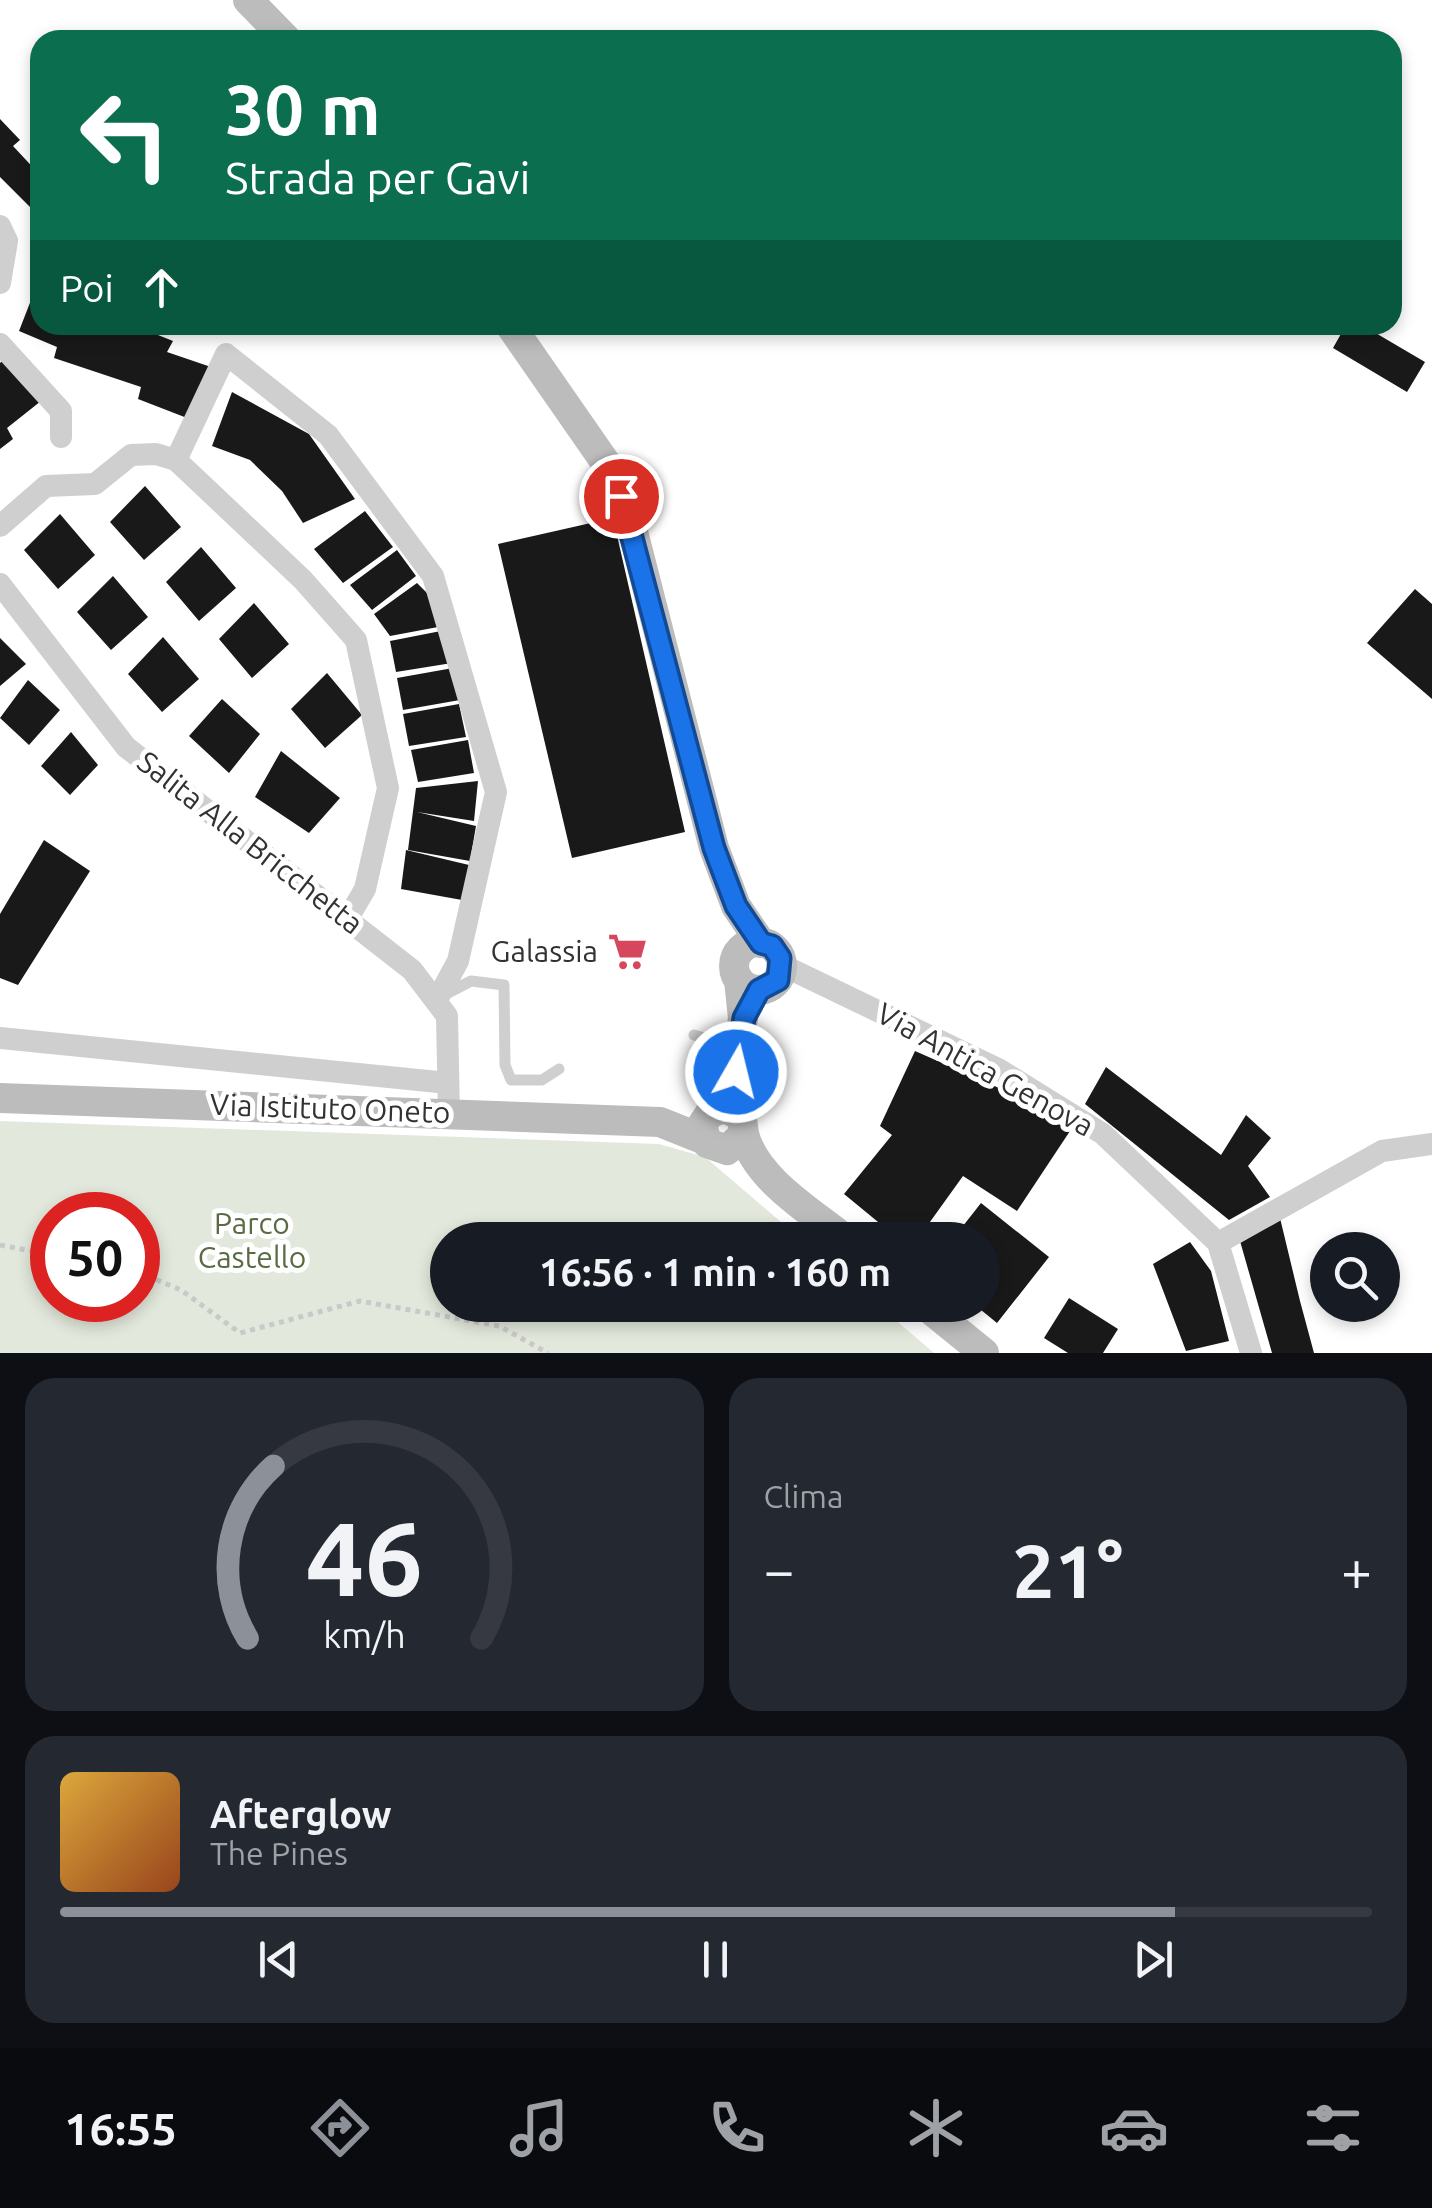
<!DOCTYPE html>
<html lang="it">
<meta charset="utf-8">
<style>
:root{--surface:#171b24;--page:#242831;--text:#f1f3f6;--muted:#9ea1a6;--line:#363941;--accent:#8c9099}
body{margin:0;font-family:Ubuntu,sans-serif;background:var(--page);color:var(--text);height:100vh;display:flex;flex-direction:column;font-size:38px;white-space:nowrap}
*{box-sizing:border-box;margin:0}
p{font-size:32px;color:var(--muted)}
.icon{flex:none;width:55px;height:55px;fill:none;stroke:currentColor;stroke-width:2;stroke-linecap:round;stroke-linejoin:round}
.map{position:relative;height:1353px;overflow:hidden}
.sheet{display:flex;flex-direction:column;gap:25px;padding:25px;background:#0d0f14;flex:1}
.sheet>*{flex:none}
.guide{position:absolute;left:30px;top:30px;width:1372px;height:305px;border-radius:30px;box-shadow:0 5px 15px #0003;background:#0b6e4f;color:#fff;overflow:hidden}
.fabs{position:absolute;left:1310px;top:1232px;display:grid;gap:20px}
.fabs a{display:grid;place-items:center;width:90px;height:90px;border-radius:50%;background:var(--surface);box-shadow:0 5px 15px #0003;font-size:50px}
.speed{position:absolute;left:30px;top:1192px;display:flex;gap:20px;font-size:50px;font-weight:700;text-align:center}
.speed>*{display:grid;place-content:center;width:130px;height:130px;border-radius:50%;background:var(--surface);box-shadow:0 5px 15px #0003;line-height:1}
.speed .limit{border:15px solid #d22;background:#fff;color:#111}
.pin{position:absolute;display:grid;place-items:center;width:85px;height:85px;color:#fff;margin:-42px;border:5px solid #fff;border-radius:50%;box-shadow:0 2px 10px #0007}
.me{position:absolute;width:110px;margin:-55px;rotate:8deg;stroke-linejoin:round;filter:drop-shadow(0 0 8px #0008)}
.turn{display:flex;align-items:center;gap:35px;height:210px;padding:0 30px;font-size:45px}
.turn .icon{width:130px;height:130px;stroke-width:2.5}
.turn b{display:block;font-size:70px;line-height:85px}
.then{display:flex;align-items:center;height:95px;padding:0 30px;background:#0003;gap:20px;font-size:38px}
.big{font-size:75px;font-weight:700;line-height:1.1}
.sheet .tile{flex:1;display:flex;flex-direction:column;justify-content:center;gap:15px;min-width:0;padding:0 35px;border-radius:30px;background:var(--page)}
.sheet .dial{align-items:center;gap:0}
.dial svg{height:260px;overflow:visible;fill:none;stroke:var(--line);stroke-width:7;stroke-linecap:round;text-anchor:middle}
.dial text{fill:var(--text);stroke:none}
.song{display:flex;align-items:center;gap:30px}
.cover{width:120px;height:120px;border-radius:15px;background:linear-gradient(135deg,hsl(40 70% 55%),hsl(20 70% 35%))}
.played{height:10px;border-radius:5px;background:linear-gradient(90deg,var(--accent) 85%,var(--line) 85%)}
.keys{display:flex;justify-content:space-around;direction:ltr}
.heat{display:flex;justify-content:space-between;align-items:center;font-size:55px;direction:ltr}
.sheet .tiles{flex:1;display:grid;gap:25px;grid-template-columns:1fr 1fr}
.tile:last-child{grid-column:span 2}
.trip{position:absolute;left:430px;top:1222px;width:570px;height:100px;border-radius:50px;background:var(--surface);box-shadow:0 5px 15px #0003;font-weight:700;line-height:100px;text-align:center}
.tabs{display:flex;height:160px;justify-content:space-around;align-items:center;background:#090b0e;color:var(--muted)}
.tabs .icon{width:70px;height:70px}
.tabs .on{color:var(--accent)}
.tabs b{font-size:45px;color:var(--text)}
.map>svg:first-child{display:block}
.green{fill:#e3e8dc;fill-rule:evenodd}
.building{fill:#191919}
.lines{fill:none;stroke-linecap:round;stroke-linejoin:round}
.path{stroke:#c9c9c9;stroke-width:5;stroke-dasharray:5 5;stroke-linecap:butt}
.lane{stroke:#cfcfcf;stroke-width:11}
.street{stroke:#cfcfcf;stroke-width:22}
.secondary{stroke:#bcbcbc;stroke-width:30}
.route-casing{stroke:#114b97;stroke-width:25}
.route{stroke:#1a73e8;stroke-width:18}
.labels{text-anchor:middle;stroke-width:10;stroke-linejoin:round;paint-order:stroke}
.street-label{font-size:30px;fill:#323232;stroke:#fff}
.poi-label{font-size:30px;fill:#323232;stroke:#fff;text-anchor:end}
.park-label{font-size:30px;fill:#596b43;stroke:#fff}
</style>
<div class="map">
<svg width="1432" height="1353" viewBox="0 0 1432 1353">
<rect width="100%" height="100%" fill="#fff"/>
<path class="green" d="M 0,1121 L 659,1144 L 705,1157 L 802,1240 L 448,1240 L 448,1305 L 878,1305 L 934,1353 L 0,1353 ZM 52,1215 L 138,1215 L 138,1300 L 52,1300 Z"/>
<path class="building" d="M 0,119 L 20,140 L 13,146 L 40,175 L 40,201 L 32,209 L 0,177 Z
M 40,277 L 40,325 L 133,325 L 173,341 L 167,352 L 211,367 L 187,418 L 138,399 L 141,387 L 54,358 L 57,347 L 19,331 Z
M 1346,325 L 1362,325 L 1425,362 L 1407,392 L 1333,348 Z
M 4,359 L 41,401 L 7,428 L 13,439 L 0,449 L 0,363 Z
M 232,392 L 309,434 L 355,499 L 303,523 L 282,491 L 250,460 L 212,446 Z
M 145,486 L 181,527 L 144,560 L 110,522 Z
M 365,511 L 393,547 L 343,583 L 314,549 Z
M 60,514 L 95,555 L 58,589 L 24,550 Z
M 613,518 L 685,832 L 572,858 L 498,544 Z
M 201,547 L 236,588 L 199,621 L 166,582 Z
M 397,550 L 416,576 L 372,610 L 350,585 Z
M 113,576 L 148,617 L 111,650 L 77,612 Z
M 417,583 L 434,600 L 438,627 L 390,636 L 374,614 Z
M 1415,589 L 1432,604 L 1432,699 L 1367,643 Z
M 254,603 L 289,644 L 252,678 L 219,639 Z
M 446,630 L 452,663 L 396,672 L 390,641 Z
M 163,637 L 199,679 L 162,712 L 128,674 Z
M 0,638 L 26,664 L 0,686 Z
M 453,668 L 460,700 L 403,710 L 397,678 Z
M 327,673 L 362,715 L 325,748 L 291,709 Z
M 28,680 L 60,710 L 29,745 L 0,718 Z
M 222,699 L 260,734 L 229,773 L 189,736 Z
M 459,704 L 466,737 L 409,746 L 403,714 Z
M 71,732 L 98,765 L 70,795 L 41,766 Z
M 468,740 L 474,773 L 418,782 L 411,750 Z
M 281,751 L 340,798 L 309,833 L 255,797 Z
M 478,781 L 474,821 L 417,812 L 476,826 L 470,861 L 408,850 L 416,788 Z
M 44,840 L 90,871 L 18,985 L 0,978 L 0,914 Z
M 406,850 L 469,865 L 462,900 L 401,889 Z
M 915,1051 L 1008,1092 L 1070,1131 L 1017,1211 L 963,1176 L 917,1240 L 900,1240 L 844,1194 L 892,1135 L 880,1126 Z
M 1106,1067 L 1221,1155 L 1246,1115 L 1271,1138 L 1248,1166 L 1270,1197 L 1229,1220 L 1085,1104 Z
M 981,1203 L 1049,1257 L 997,1323 L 975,1305 L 982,1305 L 982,1240 L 952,1240 Z
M 1280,1218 L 1300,1301 L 1314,1353 L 1272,1353 L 1240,1241 Z
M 1190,1242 L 1211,1271 L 1229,1341 L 1186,1351 L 1153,1264 Z
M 1069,1298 L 1118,1329 L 1103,1353 L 1068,1353 L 1044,1338 Z"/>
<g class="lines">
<path class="path" d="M 0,1245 L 52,1255
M 138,1272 L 181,1290 L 240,1333 L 360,1301 L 499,1326 L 548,1353"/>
<path class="lane" d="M 446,994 L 471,981 L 504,985 L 505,1065 L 511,1080 L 542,1080 L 559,1069
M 694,1035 L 735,1047"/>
<path class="street" d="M 0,226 L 7,241 L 0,283
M 0,344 L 61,411 L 61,437
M 176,460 L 226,354 L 328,435 L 433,576 L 496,792 L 458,961 L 438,998
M 0,526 L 46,486 L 95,484 L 131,455 L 156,454 L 176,460 L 303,580 L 356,640 L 388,788 L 365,889 L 348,918
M 0,584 L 126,747 L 412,970 L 447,1016 L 449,1115
M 782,965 L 1000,1070 L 1103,1134 L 1218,1243 L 1251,1353
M 0,1038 L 448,1083
M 1218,1243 L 1382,1151 L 1432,1144"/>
<path class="secondary" d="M 248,0 L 287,40
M 510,325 L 610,469 L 631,524 L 714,848 L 736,906 L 761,943
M734 966a24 24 0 1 1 48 0a24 24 0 1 1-48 0Z
M 739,980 L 743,1018 L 736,1072 L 744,1134 L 727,1150 L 707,1143 L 702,1125 L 710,1113 L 725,1108 L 739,1115
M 0,1098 L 660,1122 L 705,1140
M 744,1134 C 756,1180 811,1211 846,1240
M 925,1305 L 984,1353"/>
</g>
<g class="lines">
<defs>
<path id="route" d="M 621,496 L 714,848 L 736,906 L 761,943 L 772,946 L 780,958 L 778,980 L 759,990 L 744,1018 L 736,1072"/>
</defs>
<use href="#route" class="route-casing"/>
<use href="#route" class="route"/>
</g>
<defs>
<symbol id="supermarket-bare" viewBox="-9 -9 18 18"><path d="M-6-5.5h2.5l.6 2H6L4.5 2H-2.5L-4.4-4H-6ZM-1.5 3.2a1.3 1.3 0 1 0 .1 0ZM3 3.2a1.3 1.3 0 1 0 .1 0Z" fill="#d6475e" stroke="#fff" stroke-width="2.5" paint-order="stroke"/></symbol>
</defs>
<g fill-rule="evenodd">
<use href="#supermarket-bare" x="600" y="924" width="55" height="55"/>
</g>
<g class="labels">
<g class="street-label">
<text transform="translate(250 843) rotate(38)" y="10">Salita Alla Bricchetta</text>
<text transform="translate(985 1070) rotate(29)" y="10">Via Antica Genova</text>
<text transform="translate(330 1109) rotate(2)" y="10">Via Istituto Oneto</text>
</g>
<g class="poi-label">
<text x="598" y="962">Galassia</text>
</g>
<g class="park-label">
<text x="252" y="1234">Parco<tspan x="252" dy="34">Castello</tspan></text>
</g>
</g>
</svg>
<div class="fabs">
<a><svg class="icon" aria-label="search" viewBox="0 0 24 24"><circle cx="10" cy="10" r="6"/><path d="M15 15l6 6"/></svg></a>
</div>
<div class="speed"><div class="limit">50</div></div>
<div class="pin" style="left:621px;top:496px;background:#d93025"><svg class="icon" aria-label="arrive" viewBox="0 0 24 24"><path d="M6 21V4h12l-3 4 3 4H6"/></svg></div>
<svg class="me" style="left:736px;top:1072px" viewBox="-20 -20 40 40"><circle r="17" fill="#1a73e8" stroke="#fff" stroke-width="3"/><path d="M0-11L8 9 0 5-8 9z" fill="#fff"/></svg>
<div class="trip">16:56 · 1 min · 160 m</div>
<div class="guide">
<div class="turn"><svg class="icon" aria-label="left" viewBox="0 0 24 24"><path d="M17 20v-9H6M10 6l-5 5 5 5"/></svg><div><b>30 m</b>Strada per Gavi</div></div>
<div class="then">Poi<svg class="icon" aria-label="ahead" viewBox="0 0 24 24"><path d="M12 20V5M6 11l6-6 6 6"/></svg></div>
</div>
</div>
<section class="sheet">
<div class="tiles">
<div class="tile dial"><svg viewBox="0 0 100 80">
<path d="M14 69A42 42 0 1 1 86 69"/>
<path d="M14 69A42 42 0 0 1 22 16" stroke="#8c9099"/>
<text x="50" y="56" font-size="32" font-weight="700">46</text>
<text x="50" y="72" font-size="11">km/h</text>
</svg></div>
<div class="tile"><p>Clima</p>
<div class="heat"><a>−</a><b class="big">21°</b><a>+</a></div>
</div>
<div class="tile">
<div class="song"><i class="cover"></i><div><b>Afterglow</b><p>The Pines</p></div></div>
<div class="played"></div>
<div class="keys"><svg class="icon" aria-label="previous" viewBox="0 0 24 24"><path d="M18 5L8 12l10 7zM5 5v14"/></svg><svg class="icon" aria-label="pause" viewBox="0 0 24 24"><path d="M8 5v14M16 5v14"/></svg><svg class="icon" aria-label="next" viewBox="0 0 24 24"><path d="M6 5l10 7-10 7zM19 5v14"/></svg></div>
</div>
</div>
</section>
<nav class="tabs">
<b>16:55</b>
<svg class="icon on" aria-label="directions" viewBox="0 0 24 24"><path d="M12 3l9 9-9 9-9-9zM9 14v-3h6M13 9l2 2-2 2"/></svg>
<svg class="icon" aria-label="music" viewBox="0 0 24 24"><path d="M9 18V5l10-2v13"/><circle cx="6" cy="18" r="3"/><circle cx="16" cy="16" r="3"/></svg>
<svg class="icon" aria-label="phone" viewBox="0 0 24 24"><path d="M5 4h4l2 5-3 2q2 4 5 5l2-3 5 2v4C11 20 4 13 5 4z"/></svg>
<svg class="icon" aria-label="climate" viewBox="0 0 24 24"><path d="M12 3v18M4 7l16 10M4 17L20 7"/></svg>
<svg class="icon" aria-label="car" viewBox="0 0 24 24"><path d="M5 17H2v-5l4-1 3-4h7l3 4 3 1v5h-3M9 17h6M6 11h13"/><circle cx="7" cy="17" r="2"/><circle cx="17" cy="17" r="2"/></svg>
<svg class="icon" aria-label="filters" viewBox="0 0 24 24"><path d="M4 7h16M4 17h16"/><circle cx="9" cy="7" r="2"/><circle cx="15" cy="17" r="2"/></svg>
</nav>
